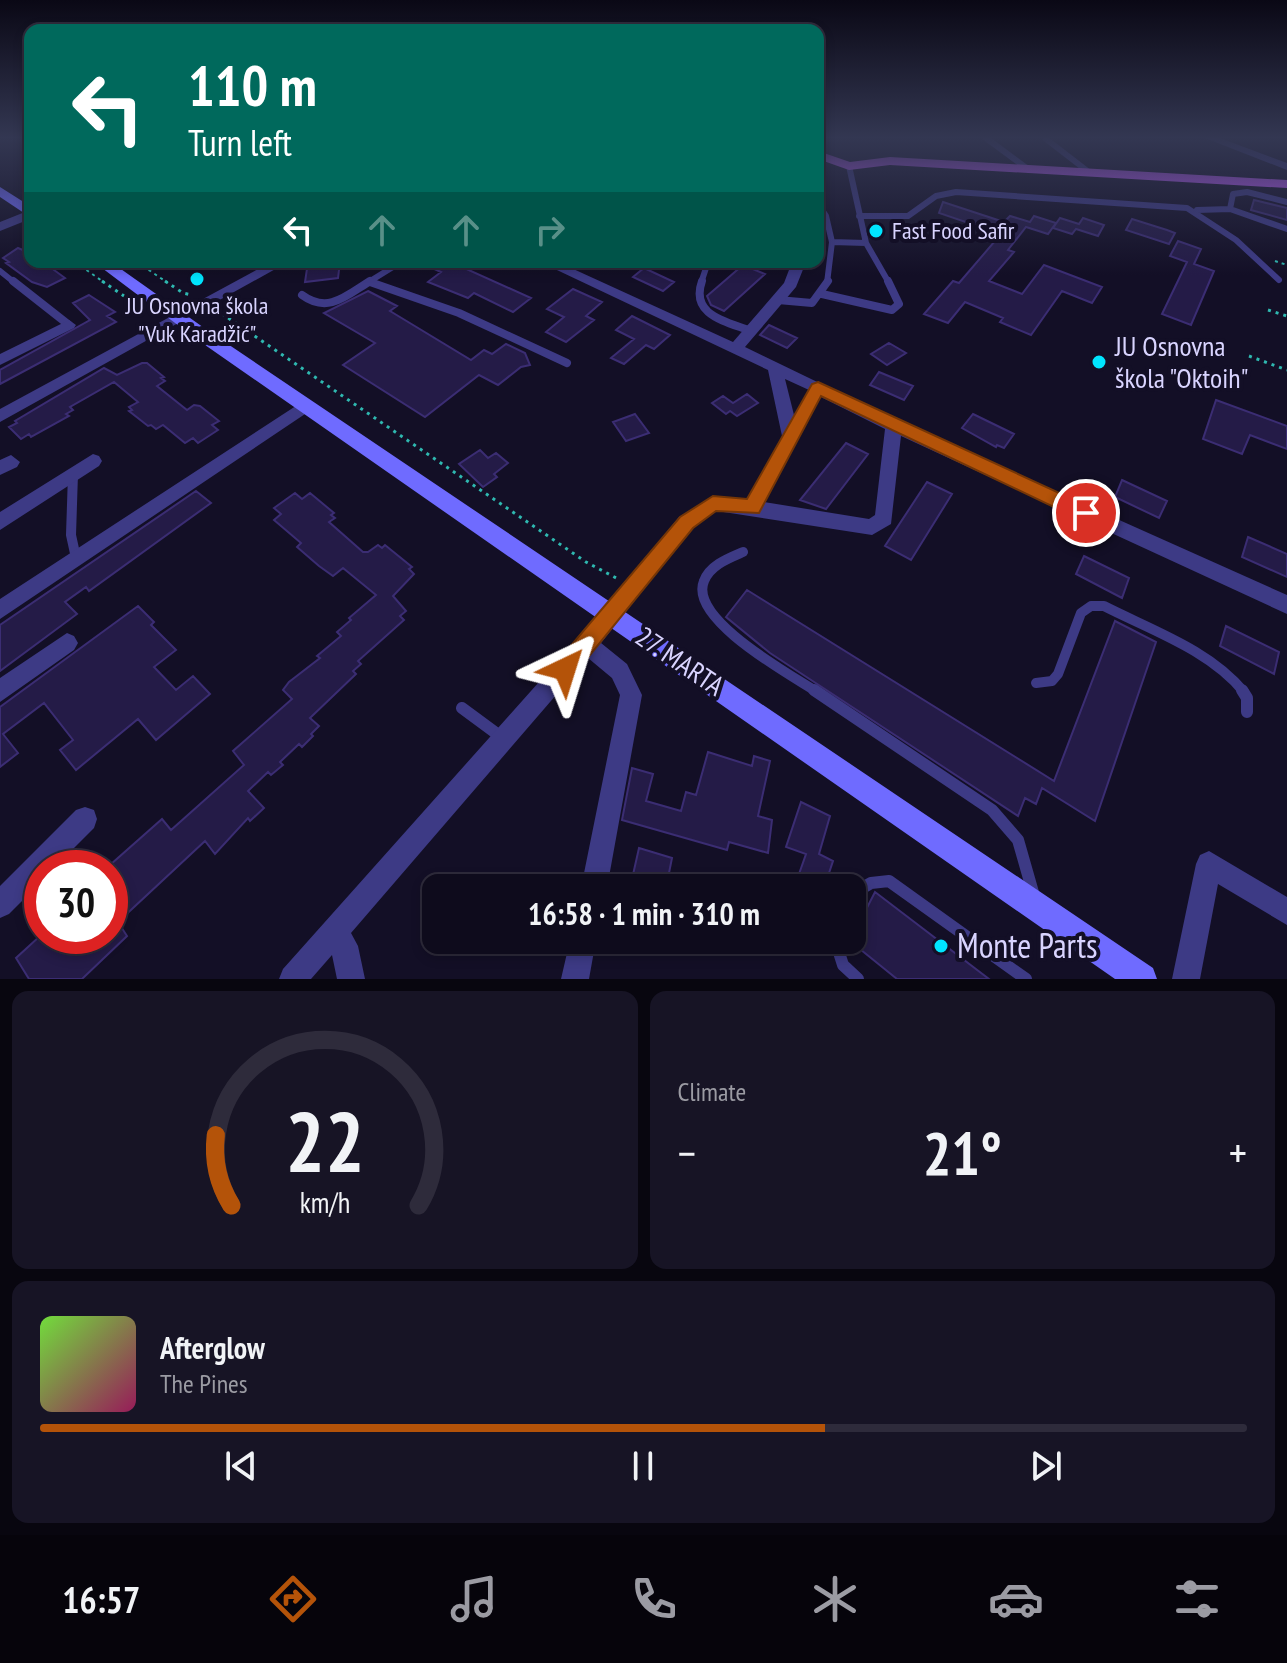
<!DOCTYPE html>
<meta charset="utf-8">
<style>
:root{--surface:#0e0b1c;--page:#171425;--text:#f1f3f6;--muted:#9b9ba3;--line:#2e2b3b;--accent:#b45309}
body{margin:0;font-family:"PT Sans Narrow",sans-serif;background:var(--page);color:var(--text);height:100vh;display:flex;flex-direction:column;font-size:30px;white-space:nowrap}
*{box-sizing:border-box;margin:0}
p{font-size:26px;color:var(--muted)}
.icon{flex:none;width:44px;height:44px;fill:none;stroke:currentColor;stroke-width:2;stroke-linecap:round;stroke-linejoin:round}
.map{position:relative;height:979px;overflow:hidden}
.panel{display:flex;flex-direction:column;gap:12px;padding:12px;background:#08060f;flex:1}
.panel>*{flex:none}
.guide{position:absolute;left:24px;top:24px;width:800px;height:244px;border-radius:16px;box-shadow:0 4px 12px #0003,0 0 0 2px var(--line);background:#00695c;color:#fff;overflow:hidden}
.speed{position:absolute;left:24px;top:850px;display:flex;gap:16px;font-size:40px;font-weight:700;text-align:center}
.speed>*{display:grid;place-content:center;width:104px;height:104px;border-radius:50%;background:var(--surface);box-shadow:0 4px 12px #0003,0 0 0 2px var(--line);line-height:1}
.speed .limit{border:12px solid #d22;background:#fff;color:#111}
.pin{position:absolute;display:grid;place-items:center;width:68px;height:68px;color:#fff;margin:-34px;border:4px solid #fff;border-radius:50%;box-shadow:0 2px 8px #0007}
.me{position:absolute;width:88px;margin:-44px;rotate:41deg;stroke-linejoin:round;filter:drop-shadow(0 0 6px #0008)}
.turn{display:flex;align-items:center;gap:28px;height:168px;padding:0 32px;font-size:36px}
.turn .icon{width:104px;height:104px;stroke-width:2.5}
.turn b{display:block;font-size:56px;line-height:68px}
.lanes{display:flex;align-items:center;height:76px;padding:0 32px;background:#0003;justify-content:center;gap:40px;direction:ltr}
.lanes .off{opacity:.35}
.big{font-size:60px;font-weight:700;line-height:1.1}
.panel .card{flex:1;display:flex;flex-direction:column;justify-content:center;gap:12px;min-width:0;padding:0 28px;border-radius:16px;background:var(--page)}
.panel .dial{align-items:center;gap:0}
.dial svg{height:208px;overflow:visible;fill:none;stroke:var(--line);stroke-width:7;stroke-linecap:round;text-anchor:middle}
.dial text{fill:var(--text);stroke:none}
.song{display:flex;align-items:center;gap:24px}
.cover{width:96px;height:96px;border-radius:12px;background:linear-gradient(135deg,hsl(100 70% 55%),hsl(330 70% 35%))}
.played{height:8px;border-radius:4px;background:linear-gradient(90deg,var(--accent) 65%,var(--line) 65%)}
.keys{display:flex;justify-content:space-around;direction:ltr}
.heat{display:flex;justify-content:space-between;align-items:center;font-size:44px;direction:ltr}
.panel .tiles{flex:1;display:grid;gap:12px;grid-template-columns:1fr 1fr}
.card:last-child{grid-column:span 2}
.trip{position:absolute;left:422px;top:874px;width:444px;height:80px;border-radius:16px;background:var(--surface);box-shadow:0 4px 12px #0003,0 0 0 2px var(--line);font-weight:700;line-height:80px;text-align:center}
.tab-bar{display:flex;height:128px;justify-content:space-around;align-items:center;background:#06040b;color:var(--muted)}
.tab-bar .icon{width:56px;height:56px}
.tab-bar .on{color:var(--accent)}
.tab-bar b{font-size:36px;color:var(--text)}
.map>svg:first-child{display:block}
.building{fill:#241b47;stroke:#3b2d73;stroke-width:2}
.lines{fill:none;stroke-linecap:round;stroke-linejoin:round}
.path-far1{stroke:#2fb8b0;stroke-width:2;stroke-dasharray:3 4;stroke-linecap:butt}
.path{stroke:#2fb8b0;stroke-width:3;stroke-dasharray:3 5;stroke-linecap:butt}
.lane-far3{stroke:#3d3a85;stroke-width:6}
.lane-far2{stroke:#3d3a85;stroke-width:8}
.lane-far1{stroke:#3d3a85;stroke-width:10}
.lane{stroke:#3d3a85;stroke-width:12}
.street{fill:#3d3a85;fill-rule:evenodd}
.secondary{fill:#6f6bff;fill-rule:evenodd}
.primary{fill:#c25bff;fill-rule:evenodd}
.route{fill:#b45309;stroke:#753606;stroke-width:2}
.poi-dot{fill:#00e5ff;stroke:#130f26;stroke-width:3}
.labels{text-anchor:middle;stroke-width:8;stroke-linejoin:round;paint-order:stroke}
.far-poi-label{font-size:24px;fill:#d9d4ff;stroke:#130f26;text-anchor:start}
.poi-label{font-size:28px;fill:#d9d4ff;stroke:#130f26;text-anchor:start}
.street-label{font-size:28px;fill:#d9d4ff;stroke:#130f26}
.near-poi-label{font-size:34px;fill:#d9d4ff;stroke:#130f26;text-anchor:start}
</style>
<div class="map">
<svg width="1287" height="979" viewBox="0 0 1287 979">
<rect width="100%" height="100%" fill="#130f26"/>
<path class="building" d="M 1254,200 L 1287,208 L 1287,220 L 1251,210 Z
M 943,202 L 1004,222 L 1010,216 L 1030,222 L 1034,216 L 1056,223 L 1048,234 L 1026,227 L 1008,250 L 1014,252 L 989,281 L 1022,294 L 1044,265 L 1102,287 L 1092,303 L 1062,291 L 1031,335 L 1000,322 L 1003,318 L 965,302 L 948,323 L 924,314 L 953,281 L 959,283 L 1001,234 L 939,213 Z
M 1060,218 L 1079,224 L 1083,218 L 1104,225 L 1098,236 L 1076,229 L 1072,234 L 1053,228 Z
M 1132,219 L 1167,230 L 1175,233 L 1169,244 L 1126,230 Z
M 1178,241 L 1201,249 L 1194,264 L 1214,271 L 1191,325 L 1162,314 L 1187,262 L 1170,256 Z
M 18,248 L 30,253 L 30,262 L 43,262 L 65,278 L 47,287 L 32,282 L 6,263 L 9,262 L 3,258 Z
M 308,262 L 340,262 L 338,278 L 305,282 Z
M 419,262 L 451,262 L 531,298 L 513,312 L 474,293 L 468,298 L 428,282 L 441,272 Z
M 743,265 L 765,274 L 724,311 L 711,305 L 707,296 Z
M 644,268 L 674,282 L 663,291 L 633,277 Z
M 573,289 L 602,302 L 586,316 L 594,320 L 566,342 L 546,332 L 564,317 L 547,309 Z
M 368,291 L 397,306 L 390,311 L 471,360 L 484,350 L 492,354 L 506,344 L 525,353 L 530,365 L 521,367 L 498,385 L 479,375 L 425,417 L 343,365 L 375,343 L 324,313 Z
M 89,295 L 115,312 L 107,316 L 116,322 L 0,384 L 0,370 L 90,320 L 73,303 Z
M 632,316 L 670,335 L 654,349 L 646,345 L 624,364 L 611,358 L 634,339 L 616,330 Z
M 769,325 L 797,338 L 787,348 L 760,335 Z
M 889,343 L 906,353 L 887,365 L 871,354 Z
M 142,363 L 147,363 L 164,377 L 161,378 L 165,381 L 157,386 L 187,410 L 194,405 L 200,406 L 219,421 L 212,425 L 218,430 L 198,443 L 193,438 L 185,443 L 163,425 L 156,429 L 151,425 L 148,426 L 129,411 L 132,410 L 129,407 L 138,402 L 114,382 L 70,407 L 73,410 L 66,414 L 69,416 L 31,437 L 29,434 L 21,439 L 9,427 L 17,423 L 15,421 L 104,368 L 117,375 Z
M 879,372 L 913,386 L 904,400 L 870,385 Z
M 747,394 L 758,403 L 737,416 L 730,411 L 726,414 L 712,403 L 723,396 L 733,403 Z
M 1216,400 L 1287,426 L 1287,449 L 1250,435 L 1242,454 L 1203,439 Z
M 635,414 L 649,433 L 626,441 L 613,422 Z
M 973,414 L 1014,434 L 1004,448 L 997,445 L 996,447 L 962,428 Z
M 846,443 L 868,454 L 826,509 L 800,500 Z
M 480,450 L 488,458 L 496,453 L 508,463 L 494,474 L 497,477 L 483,487 L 459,464 Z
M 1122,480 L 1167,501 L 1159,518 L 1115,497 Z
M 927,482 L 952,494 L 911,560 L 885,546 Z
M 196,491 L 211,503 L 89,591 L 86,587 L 65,602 L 77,614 L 0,671 L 0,625 Z
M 295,493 L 302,499 L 310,493 L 334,513 L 331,515 L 335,518 L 329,522 L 363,552 L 368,552 L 378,545 L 382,548 L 385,545 L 412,567 L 409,569 L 414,574 L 393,596 L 406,611 L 400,616 L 404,620 L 358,661 L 361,664 L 353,671 L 356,674 L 310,718 L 319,726 L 311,734 L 313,736 L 302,747 L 299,744 L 280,762 L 283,765 L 271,775 L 268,772 L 248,791 L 264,808 L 250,821 L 248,818 L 215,854 L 205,841 L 118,922 L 127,936 L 82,979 L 29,979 L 16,958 L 40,936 L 110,936 L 110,865 L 162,819 L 171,830 L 244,765 L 233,751 L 292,699 L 283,690 L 289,682 L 320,658 L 317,656 L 341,636 L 337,632 L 351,620 L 349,618 L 376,595 L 343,568 L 333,576 L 319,566 L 297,547 L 301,543 L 274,520 L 281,514 L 274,508 Z
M 1248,537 L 1287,554 L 1287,577 L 1242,557 Z
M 1084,556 L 1129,578 L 1122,598 L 1076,574 Z
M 747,590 L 1054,781 L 1115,621 L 1156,642 L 1095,821 L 1042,788 L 1036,804 L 1025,798 L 1018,816 L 770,653 L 726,617 Z
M 138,606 L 154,622 L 151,625 L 176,650 L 154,667 L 176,690 L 193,676 L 210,694 L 156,740 L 138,719 L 76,770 L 60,750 L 73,740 L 44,703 L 3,734 L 18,753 L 0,767 L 0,707 Z
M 1226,626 L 1279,652 L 1274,674 L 1220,646 Z
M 708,752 L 752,766 L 754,756 L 770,761 L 758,816 L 772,820 L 768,853 L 729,842 L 727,850 L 622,820 L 632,768 L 653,774 L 646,801 L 681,811 L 686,792 L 696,795 Z
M 801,802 L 830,816 L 819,854 L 833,861 L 824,888 L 799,874 L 806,854 L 786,847 Z
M 639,848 L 672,858 L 666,888 L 630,888 Z
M 875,892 L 989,979 L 897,979 L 850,941 Z"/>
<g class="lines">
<path class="path-far1" d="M 1275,261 L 1287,265
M 75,262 L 105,283
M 137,262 L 168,283"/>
<path class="path" d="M 102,281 L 124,296
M 165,281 L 183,293 L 192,295
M 215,309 L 586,562 L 620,580
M 1268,310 L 1287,316
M 1249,356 L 1287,370"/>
<path class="lane-far3" d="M 986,138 L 1029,170
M 1046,139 L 1090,173
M 849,166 L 866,243 L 889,283
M 1287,202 L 1247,192 L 1233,194 L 1230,209 L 1287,229
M 818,204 L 826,216 L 832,242
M 1197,210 L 1230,209
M 859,216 L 908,216 L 936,196 L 956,192 L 1187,208 L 1236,240 L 1279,280
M 0,271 L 15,283
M 367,283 L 401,262
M 701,283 L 708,262
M 827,283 L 832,242 L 866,243"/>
<path class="lane-far2" d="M 13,281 L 69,325
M 702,281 C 690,315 725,321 751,331
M 370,282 L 459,313 L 567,363
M 822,294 L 892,310 L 899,304 L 888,281
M 302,295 C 328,314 346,296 370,281
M 778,300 L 812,303 L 828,281"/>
<path class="lane-far1" d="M 73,474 L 71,535 L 76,558
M 743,552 C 729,558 710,565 704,581 C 688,619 791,675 817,692
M 1036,683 L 1052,681 L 1058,674 L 1081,613 L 1091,606 L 1104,606 C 1151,630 1210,650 1244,692"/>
<path class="lane" d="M 814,690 L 992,810 L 1018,840 L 1034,896
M 1242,690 L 1247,698 L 1247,712
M 462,708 L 504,739
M 852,894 L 871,883 L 889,881 L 1026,979
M 835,940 L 843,965 L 858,979"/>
<path class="street" d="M 1205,138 L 1220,138 L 1287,163 L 1287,170 Z
M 30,210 L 30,219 L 0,231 L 0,222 Z
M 271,262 L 288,262 L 0,422 L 0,409 Z
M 540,262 L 558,262 L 733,342 L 784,283 L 792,262 L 806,262 L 796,287 L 745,347 L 900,422 L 1287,595 L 1287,614 L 901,436 L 891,524 L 872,535 L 717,511 L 693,527 L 601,643 L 627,664 L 642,695 L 607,888 L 581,888 L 620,695 L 612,678 L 588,658 L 351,933 L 358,946 L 365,979 L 337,979 L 332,955 L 311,979 L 279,979 L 283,969 L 605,608 L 679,517 L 713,497 L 747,499 L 779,447 L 782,436 L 768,370 ZM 785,379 L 809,390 L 794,415 ZM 821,397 L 885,429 L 875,515 L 869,519 L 764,502 Z
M 69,320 L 76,325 L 74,328 L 0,365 L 0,354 Z
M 305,400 L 311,402 L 313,406 L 311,410 L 0,619 L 0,599 Z
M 93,454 L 99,456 L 102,461 L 99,466 L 0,530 L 0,512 Z
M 11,455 L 20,462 L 17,467 L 0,475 L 0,460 Z
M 67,633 L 74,636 L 78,643 L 74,650 L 0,702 L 0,678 Z
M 85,807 L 94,810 L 97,819 L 94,828 L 54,868 L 42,868 L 42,881 L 9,914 L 0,918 L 0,886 L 76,810 Z
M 1209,851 L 1287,897 L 1287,925 L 1218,884 L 1200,979 L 1172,979 L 1196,864 L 1200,855 Z
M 570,940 L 596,940 L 589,979 L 561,979 Z"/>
<path class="secondary" d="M 0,187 L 30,206 L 30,217 L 0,197 Z
M 94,262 L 111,262 L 207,330 L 1153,968 L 1157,979 L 1115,979 L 195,338 Z"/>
<path class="primary" d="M 818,151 L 850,162 L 890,157 L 1287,180 L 1287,188 L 890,165 L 849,170 L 818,159 Z"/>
</g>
<linearGradient id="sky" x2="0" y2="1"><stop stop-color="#0a0815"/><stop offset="0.5" stop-color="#333752"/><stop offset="1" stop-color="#333752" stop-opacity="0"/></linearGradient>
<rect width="1287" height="275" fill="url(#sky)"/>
<path class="route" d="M 818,382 L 1092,508 L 1095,513 L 1092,519 L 1079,519 L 821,396 L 759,513 L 716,511 L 693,528 L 573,676 L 565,679 L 557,676 L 554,669 L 557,662 L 680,517 L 713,496 L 747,499 L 812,384 Z"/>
<g class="poi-dot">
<circle cx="876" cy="231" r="8"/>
<circle cx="197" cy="279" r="8"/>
<circle cx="1099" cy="362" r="8"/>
<circle cx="941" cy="946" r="8"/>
</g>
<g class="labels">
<g class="far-poi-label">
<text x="892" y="239">Fast Food Safir</text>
<text x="197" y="314" text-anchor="middle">JU Osnovna škola<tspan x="197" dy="28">"Vuk Karadžić"</tspan></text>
</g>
<g class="poi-label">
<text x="1115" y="356">JU Osnovna<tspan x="1115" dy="32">škola "Oktoih"</tspan></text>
</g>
<g class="street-label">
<text transform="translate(680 661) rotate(34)" y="10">27. MARTA</text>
</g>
<g class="near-poi-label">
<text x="957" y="958">Monte Parts</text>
</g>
</g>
</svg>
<div class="speed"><div class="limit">30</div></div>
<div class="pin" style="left:1086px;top:513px;background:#d93025"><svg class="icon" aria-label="arrive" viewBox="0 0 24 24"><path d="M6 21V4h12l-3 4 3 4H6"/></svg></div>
<svg class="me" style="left:565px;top:669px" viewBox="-20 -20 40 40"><path d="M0-17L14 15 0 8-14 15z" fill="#b45309" stroke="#fff" stroke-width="4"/></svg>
<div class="trip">16:58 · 1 min · 310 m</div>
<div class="guide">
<div class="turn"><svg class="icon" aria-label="left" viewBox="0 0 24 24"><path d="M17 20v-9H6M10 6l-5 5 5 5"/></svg><div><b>110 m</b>Turn left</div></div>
<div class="lanes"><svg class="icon" aria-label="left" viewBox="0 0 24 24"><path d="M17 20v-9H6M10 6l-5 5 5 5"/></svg><svg class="icon off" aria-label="ahead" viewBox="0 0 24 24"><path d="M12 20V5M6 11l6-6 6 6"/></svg><svg class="icon off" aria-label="ahead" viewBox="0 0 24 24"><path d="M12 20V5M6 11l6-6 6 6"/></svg><svg class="icon off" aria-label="right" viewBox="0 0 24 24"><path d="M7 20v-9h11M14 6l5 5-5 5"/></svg></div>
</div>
</div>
<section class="panel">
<div class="tiles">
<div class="card dial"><svg viewBox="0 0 100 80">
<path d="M14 69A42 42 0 1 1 86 69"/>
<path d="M14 69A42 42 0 0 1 8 42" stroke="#b45309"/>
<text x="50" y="56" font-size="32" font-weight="700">22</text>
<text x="50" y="72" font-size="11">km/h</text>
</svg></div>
<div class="card"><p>Climate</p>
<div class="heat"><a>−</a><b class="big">21°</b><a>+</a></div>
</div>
<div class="card">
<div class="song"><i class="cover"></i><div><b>Afterglow</b><p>The Pines</p></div></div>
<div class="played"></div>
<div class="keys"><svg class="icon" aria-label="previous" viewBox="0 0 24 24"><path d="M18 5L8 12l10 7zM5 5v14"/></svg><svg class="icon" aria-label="pause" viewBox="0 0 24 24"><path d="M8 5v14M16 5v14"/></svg><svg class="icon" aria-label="next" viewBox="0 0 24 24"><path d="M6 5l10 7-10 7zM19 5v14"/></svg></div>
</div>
</div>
</section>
<nav class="tab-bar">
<b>16:57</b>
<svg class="icon on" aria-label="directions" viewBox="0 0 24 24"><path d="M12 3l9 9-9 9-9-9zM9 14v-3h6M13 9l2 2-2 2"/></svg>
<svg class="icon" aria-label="music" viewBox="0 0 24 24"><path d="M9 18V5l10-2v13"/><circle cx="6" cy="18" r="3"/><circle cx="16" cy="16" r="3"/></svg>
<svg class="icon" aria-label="phone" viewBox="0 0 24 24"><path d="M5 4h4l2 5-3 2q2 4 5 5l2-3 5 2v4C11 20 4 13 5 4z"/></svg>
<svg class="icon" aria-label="climate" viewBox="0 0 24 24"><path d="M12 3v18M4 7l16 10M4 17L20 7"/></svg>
<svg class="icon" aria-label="car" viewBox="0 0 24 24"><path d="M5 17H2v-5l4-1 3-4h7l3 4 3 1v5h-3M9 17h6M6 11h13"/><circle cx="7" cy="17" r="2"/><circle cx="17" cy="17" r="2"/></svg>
<svg class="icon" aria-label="filters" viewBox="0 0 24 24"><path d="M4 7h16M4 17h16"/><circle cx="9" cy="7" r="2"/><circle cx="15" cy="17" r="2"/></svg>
</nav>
